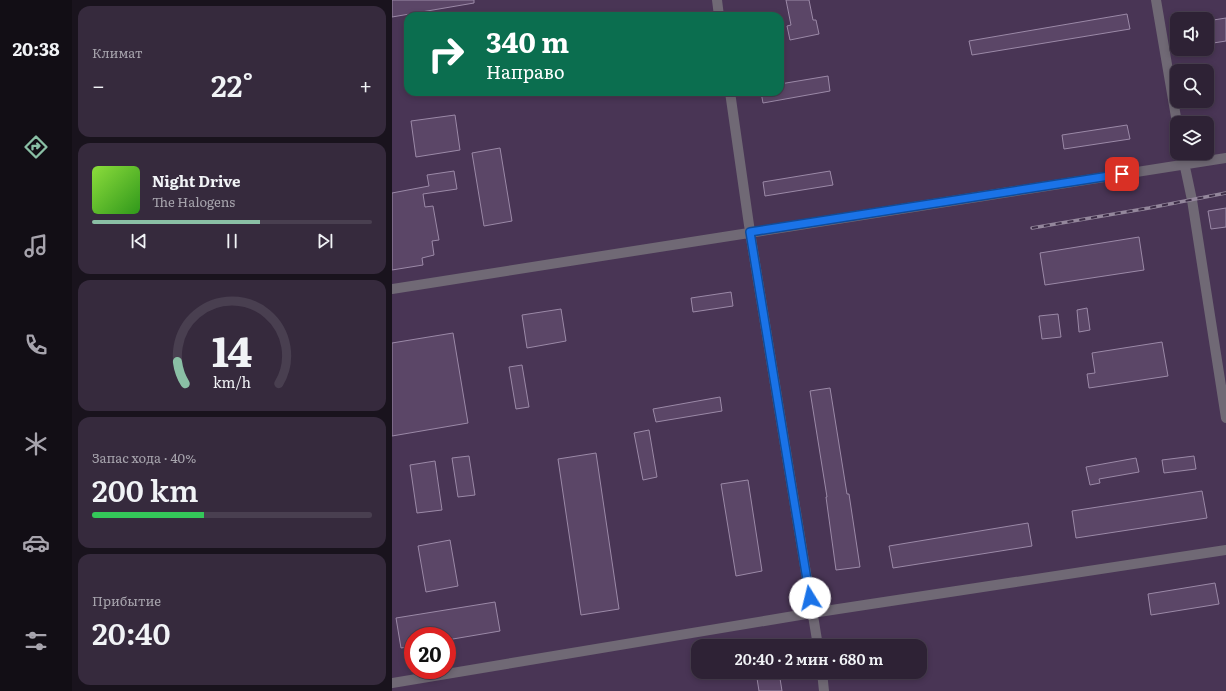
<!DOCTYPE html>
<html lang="ru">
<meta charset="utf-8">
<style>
:root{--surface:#2e2235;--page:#362a3d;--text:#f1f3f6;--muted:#a7a4ad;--line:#493f50;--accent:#8abfa5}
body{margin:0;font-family:Literata,serif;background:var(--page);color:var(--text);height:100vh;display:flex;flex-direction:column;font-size:15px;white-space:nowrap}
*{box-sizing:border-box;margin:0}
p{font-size:13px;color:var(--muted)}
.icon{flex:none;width:22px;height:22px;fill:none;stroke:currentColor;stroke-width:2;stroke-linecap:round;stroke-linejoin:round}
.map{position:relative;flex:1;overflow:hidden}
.details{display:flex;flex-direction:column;gap:6px;padding:6px;background:#19131d;width:320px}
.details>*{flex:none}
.banner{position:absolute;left:12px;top:12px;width:380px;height:84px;border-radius:12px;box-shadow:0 2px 6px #0003,0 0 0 1px var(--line);background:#0b6e4f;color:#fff;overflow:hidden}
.buttons{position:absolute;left:778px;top:12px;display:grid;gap:8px}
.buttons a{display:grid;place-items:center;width:44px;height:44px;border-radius:8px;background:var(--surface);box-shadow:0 2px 6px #0003,0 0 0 1px var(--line);font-size:20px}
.speed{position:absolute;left:12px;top:627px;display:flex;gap:8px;font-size:20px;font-weight:700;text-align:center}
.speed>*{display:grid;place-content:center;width:52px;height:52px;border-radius:50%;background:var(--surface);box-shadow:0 2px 6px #0003,0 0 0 1px var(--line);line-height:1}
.speed .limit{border:6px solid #d22;background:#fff;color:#111}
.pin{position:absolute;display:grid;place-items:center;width:34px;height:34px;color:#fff;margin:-17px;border-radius:8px;box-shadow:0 2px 6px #0006}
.me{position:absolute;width:44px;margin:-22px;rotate:351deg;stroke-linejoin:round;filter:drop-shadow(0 0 3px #0008)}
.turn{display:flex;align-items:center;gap:14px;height:84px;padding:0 16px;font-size:18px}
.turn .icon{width:52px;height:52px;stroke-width:2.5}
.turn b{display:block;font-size:28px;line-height:34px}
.big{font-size:30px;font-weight:600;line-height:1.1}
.details .widget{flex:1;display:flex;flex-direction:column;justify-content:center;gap:6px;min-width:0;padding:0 14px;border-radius:12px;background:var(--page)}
.details .dial{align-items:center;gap:0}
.dial svg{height:104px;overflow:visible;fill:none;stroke:var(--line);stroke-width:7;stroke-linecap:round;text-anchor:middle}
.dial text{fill:var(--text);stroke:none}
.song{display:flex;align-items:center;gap:12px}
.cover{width:48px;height:48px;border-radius:6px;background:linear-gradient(135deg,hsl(90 70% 55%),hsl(110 70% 35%))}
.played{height:4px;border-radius:2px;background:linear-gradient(90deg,var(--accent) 60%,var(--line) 60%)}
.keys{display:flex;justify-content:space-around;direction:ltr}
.heat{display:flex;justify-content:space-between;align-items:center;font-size:22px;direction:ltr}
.charge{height:6px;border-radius:3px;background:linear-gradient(90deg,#34c759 40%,var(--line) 0)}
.trip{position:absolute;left:299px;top:639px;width:236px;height:40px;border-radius:12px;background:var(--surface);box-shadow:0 2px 6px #0003,0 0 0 1px var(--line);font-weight:600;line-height:40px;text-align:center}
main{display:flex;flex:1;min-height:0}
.menu{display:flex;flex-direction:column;width:72px;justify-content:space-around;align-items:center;background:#120e15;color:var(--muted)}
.menu .icon{width:28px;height:28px}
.menu .selected{color:var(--accent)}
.menu b{font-size:18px;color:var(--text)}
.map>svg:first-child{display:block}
.built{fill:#493555;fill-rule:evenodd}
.building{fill:#5b4667;stroke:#9b89a7}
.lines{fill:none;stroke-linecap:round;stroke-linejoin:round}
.minor{stroke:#706975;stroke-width:10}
.rail-casing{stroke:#94879c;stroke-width:3.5}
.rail{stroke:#3d2d47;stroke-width:2;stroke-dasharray:6;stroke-linecap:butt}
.route-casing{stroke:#114b97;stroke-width:10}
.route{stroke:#1a73e8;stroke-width:7}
</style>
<main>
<nav class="menu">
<b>20:38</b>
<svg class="icon selected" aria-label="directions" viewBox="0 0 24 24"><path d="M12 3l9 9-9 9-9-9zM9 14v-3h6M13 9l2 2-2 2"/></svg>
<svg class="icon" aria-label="music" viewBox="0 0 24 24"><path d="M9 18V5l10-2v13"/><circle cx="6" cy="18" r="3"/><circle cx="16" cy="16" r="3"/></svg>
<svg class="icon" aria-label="phone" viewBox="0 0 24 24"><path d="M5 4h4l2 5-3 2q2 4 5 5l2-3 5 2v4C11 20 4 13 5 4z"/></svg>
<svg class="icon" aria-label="climate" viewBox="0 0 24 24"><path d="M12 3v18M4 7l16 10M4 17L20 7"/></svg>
<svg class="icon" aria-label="car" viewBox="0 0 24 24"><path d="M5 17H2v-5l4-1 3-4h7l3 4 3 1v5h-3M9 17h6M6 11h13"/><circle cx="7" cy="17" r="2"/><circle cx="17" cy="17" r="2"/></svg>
<svg class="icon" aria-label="filters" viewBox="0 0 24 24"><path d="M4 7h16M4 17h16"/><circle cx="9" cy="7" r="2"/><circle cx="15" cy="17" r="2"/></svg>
</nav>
<section class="details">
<div class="widget"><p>Климат</p>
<div class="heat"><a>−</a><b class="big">22°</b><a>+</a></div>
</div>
<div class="widget">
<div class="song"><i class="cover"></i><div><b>Night Drive</b><p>The Halogens</p></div></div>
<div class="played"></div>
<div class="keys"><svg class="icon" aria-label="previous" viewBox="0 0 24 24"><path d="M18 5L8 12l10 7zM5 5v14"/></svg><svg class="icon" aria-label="pause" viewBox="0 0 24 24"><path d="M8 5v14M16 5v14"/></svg><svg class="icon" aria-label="next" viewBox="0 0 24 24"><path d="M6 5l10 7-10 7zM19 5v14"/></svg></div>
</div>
<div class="widget dial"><svg viewBox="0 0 100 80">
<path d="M14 69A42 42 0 1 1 86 69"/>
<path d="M14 69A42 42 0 0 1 8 52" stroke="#8abfa5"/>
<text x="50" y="56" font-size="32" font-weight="700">14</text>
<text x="50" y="72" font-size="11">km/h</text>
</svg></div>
<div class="widget"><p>Запас хода · 40%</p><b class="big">200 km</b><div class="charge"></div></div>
<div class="widget"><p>Прибытие</p><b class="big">20:40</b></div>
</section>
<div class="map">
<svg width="834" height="691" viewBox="0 0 834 691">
<rect width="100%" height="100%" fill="#3d2d47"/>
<path class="built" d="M 0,0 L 834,0 L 834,691 L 0,691 ZM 16,16 L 388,16 L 388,92 L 16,92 ZM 785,19 L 815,19 L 815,49 L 785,49 ZM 785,71 L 815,71 L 815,101 L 785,101 ZM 785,123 L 815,123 L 815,153 L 785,153 ZM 21,636 L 55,636 L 55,670 L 21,670 ZM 306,646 L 528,646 L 528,672 L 306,672 Z"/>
<path class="building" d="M 0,0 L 82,0 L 82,3 L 0,17 Z
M 394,0 L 417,0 L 421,20 L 424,20 L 427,34 L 398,40 L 395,26 L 399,25 Z
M 735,14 L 738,29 L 580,55 L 577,41 Z
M 834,18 L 834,41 L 815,44 L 815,21 Z
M 436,76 L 438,91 L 371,103 L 369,92 L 388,92 L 388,84 Z
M 63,115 L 68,150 L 24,157 L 19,121 Z
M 735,125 L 738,139 L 672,149 L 670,135 Z
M 108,148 L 120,221 L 92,226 L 80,153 Z
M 62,171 L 65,189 L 31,194 L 33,207 L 41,206 L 47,240 L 40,241 L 42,255 L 30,258 L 31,265 L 0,270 L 0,193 L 37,186 L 35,175 Z
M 438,171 L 441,185 L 373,196 L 371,182 Z
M 834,208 L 834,227 L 819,229 L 816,211 Z
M 747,237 L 752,270 L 653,285 L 648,253 Z
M 339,292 L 341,306 L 301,312 L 299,298 Z
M 695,308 L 698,330 L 687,332 L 685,310 Z
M 169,309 L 174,341 L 135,348 L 130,315 Z
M 666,314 L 669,337 L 650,339 L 647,316 Z
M 61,333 L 76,423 L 0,436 L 0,343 Z
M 770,342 L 776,376 L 697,388 L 695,374 L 703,373 L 700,353 Z
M 130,365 L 137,407 L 124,409 L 117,367 Z
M 438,388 L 455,494 L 457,494 L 468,567 L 444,570 L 434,497 L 435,497 L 418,391 Z
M 328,397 L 330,411 L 264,422 L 261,409 Z
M 257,430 L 265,477 L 251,480 L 242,433 Z
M 204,453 L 227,609 L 189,615 L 166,459 Z
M 77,456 L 83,495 L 66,497 L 60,458 Z
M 802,456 L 804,469 L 772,473 L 770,460 Z
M 744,458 L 747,472 L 707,479 L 708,483 L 698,485 L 694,467 Z
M 43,461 L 50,510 L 25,513 L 18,465 Z
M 356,480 L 370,571 L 344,576 L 329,484 Z
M 810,491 L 815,518 L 684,538 L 680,511 Z
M 636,523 L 640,546 L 501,568 L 497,546 Z
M 58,540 L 66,586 L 34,592 L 26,546 Z
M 823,583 L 827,604 L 759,615 L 756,594 Z
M 103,602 L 108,631 L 55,640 L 55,636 L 21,636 L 21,646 L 9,648 L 4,618 Z
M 364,672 L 387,672 L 390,691 L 367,691 Z"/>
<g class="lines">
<path class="minor" d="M 325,0 L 327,16
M 764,0 L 785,123
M 338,92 L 358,232 L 426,646
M 790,153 L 800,200 L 834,418
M 0,289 L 834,158
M 430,672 L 432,691
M 0,683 L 420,613 L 834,550"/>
<defs>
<path id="rail" d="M 640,228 L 757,208 L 834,193"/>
</defs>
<use href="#rail" class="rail-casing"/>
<use href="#rail" class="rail"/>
</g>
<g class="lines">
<defs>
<path id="route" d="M 418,598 L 358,232 L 730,174"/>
</defs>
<use href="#route" class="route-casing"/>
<use href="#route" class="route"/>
</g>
</svg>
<div class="buttons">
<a><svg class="icon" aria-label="sound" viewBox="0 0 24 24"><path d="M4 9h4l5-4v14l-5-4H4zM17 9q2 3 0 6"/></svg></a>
<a><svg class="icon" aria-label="search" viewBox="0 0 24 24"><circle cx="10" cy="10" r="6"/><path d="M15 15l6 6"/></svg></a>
<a><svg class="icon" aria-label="layers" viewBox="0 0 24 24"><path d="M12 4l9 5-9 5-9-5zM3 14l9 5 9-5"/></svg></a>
</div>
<div class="speed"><div class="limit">20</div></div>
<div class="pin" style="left:730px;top:174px;background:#d93025"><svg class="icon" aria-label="arrive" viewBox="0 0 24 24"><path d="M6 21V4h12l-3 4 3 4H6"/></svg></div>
<svg class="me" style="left:418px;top:598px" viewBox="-20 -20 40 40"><circle r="19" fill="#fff"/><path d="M0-13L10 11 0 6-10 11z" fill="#1a73e8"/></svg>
<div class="trip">20:40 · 2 мин · 680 m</div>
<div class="banner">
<div class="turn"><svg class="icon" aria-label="right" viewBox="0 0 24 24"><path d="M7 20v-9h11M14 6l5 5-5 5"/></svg><div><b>340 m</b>Направо</div></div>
</div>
</div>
</main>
